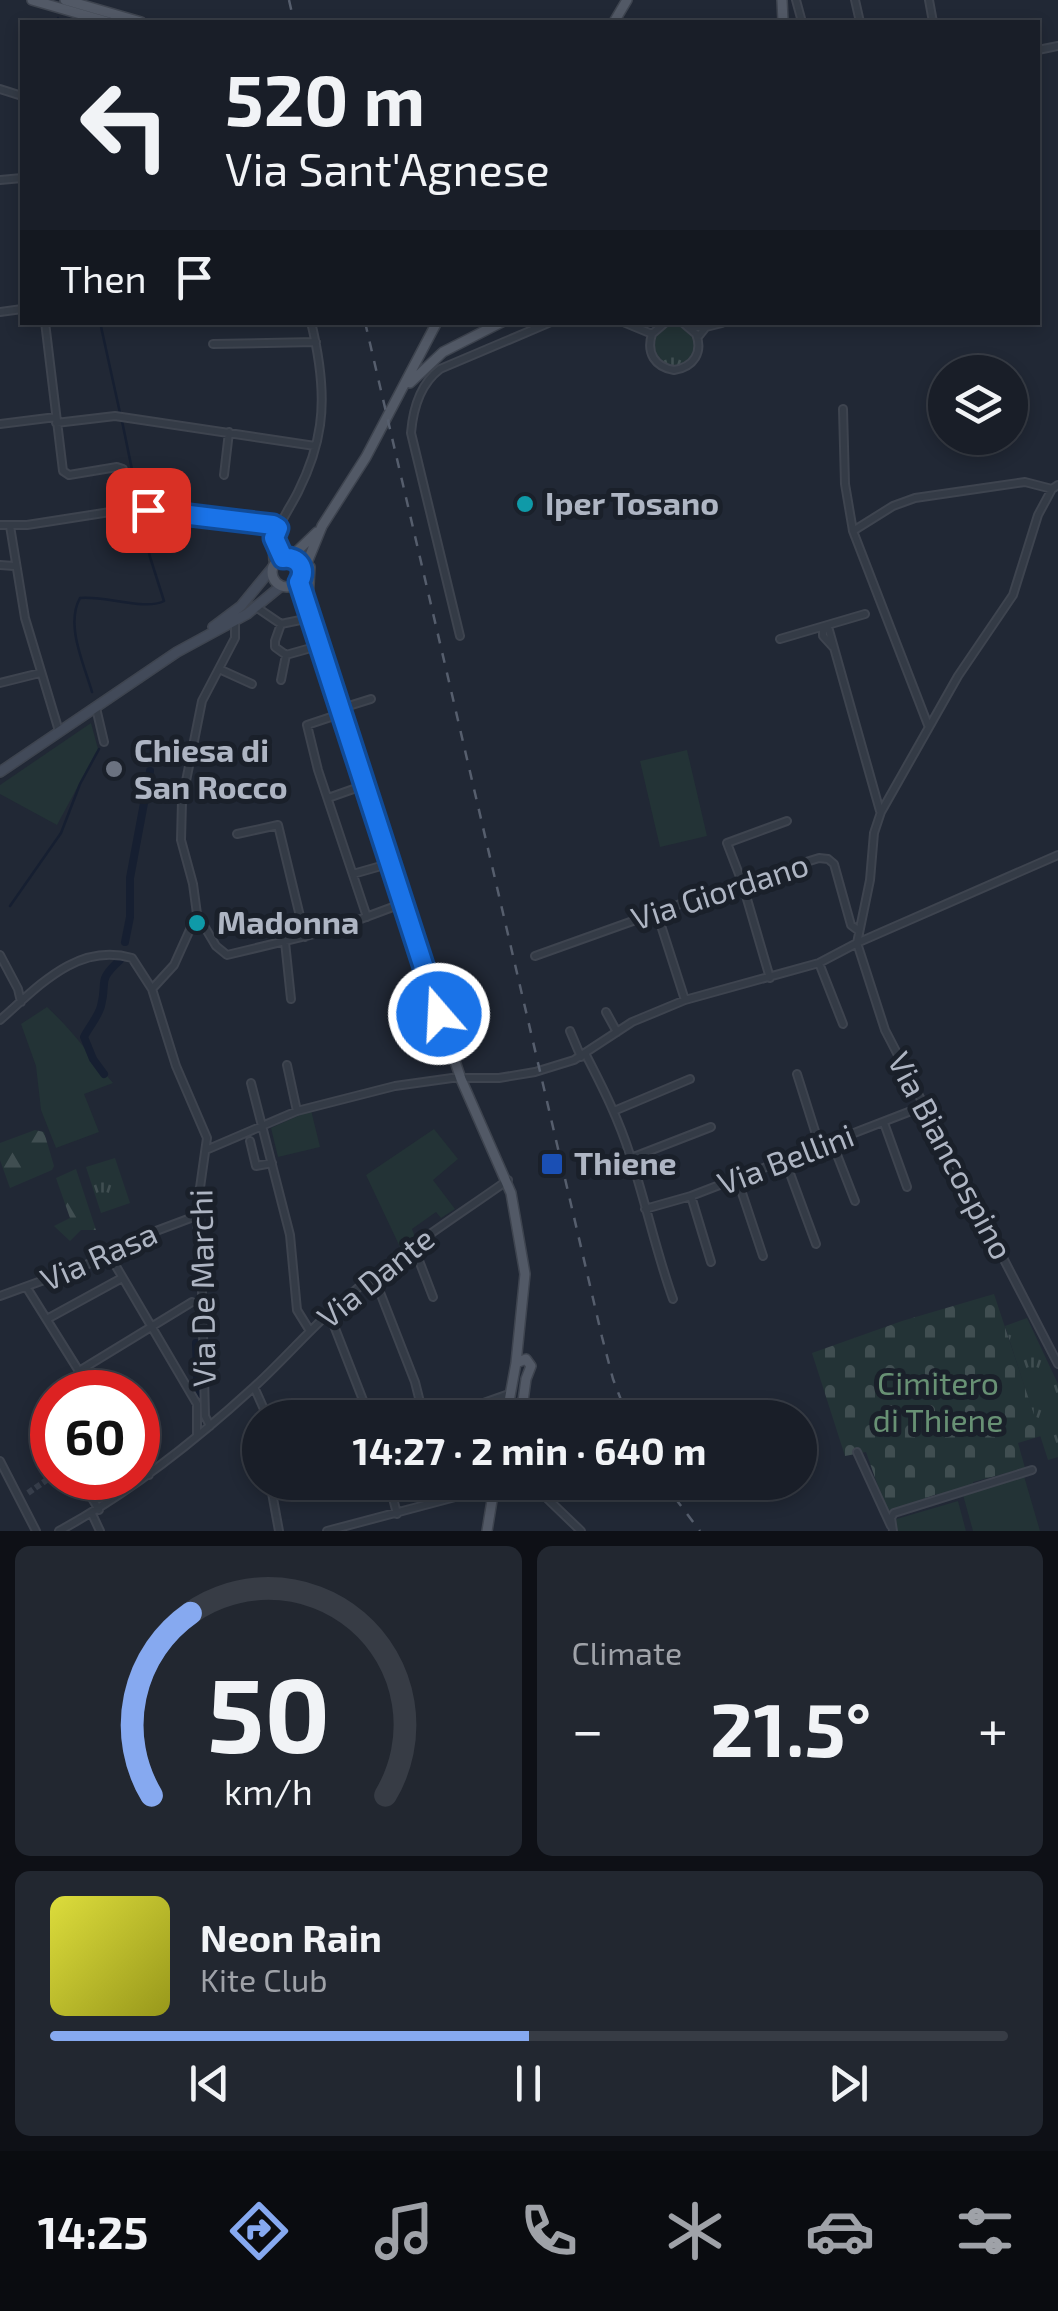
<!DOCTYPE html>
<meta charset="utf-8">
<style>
:root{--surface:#191e28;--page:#222730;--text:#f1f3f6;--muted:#9fa2a8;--line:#373c45;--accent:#86a9f0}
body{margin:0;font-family:"Exo 2",sans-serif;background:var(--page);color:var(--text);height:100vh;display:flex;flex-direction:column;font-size:38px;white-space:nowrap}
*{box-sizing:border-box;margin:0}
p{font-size:32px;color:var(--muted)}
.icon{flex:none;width:55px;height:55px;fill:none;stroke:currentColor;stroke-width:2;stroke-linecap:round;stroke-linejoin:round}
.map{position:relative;height:1531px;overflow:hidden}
.sheet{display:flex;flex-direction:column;gap:15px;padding:15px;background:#0e1016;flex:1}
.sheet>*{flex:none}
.hud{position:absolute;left:20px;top:20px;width:1020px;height:305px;border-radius:0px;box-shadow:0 5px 15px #0003,0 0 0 2px var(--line);background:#191e28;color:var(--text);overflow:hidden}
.controls{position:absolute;left:928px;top:355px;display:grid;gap:20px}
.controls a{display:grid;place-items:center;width:100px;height:100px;border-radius:50%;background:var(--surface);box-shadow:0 5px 15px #0003,0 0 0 2px var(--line);font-size:50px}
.speed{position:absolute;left:30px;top:1370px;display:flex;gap:20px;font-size:50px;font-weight:700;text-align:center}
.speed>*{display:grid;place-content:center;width:130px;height:130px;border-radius:50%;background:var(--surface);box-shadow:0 5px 15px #0003,0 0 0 2px var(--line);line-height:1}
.speed .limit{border:15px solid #d22;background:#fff;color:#111}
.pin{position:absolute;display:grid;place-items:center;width:85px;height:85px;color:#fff;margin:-42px;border-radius:20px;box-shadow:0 5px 15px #0006}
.me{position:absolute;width:110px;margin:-55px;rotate:341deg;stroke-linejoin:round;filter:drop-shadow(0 0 8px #0008)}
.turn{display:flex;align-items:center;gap:35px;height:210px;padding:0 40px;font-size:45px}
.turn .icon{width:130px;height:130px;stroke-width:2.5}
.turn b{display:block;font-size:70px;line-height:85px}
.then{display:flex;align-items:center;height:95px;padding:0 40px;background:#0003;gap:20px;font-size:38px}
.big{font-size:75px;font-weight:700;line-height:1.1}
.sheet .widget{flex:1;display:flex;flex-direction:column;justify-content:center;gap:15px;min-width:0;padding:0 35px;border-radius:15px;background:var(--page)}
.sheet .dial{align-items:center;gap:0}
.dial svg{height:260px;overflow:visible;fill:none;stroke:var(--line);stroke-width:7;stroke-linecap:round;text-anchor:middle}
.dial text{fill:var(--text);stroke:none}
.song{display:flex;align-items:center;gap:30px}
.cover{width:120px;height:120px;border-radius:15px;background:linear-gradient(135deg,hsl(60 70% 55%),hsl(60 70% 35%))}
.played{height:10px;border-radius:5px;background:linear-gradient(90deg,var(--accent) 50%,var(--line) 50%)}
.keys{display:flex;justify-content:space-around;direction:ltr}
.heat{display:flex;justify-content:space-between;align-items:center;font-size:55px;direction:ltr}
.sheet .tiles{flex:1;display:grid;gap:15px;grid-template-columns:1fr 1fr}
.widget:last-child{grid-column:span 2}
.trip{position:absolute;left:242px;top:1400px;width:575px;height:100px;border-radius:50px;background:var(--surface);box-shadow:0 5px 15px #0003,0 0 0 2px var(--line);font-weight:700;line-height:100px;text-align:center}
.tab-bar{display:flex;height:160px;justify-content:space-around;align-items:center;background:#0a0c10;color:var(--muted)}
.tab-bar .icon{width:70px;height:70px}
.tab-bar .active{color:var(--accent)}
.tab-bar b{font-size:45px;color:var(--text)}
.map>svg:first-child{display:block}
.grass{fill:url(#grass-tufts)}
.forest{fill:url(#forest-firs)}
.cemetery{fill:url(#cemetery-stones)}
.green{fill:#233336}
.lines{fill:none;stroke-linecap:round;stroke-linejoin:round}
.stream{stroke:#161f31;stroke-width:2.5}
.canal{stroke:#161f31;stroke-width:8}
.street-tunnel{stroke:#363d4a;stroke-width:6;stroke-dasharray:6 3;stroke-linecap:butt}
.street-casing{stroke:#3e444f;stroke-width:10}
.secondary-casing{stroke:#3e444f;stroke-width:12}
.primary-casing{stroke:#3e444f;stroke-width:12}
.street{stroke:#343b46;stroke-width:6}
.secondary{stroke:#424a59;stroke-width:9}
.primary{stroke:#525966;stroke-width:9}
.rail{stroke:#565e6d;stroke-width:2.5;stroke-dasharray:10 10;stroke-linecap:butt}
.route-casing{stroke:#114b97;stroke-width:25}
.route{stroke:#1a73e8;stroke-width:18}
.culture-dot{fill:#0f9aa8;stroke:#1a202a;stroke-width:4}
.worship-dot{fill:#6b7280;stroke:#1a202a;stroke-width:4}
.transit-dot{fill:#1a4fb4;stroke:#1a202a;stroke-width:4}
.labels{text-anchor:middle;stroke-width:10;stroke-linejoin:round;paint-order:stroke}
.poi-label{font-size:32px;font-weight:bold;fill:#aeb5c3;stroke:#1a202a;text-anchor:start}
.street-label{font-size:32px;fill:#aeb5c3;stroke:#1a202a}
.park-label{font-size:32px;fill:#689174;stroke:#1a202a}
</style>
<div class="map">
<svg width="1058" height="1531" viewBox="0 0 1058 1531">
<defs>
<pattern id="grass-tufts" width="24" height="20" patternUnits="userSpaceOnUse" patternTransform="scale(2.5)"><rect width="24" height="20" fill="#233336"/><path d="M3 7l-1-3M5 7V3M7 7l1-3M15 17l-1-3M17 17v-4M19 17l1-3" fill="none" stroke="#404e51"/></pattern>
<pattern id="forest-firs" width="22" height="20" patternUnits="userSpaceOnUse" patternTransform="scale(2.5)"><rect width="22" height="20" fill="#233336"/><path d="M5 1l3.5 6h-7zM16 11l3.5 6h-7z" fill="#404e51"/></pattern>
<pattern id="cemetery-stones" width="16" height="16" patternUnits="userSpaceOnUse" patternTransform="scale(2.5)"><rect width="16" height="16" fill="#233336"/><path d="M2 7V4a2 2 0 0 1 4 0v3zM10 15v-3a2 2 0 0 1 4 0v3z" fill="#404e51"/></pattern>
</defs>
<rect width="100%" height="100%" fill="#212835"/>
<path class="grass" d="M654 346a20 20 0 1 1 40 0a20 20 0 1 1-40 0Z
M 115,1158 L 130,1203 L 101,1213 L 86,1167 Z
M 1027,1318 L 1058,1384 L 1058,1457 L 1048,1460 L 1005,1326 Z"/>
<path class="forest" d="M 35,1130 L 44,1132 L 54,1166 L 52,1170 L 10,1188 L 0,1160 L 0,1143 Z
M 76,1169 L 96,1230 L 81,1230 L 70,1241 L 54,1226 L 70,1218 L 56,1178 Z"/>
<path class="cemetery" d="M 994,1294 L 1041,1436 L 1018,1443 L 1025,1468 L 973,1482 L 974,1488 L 939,1499 L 937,1494 L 887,1512 L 866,1452 L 845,1456 L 812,1353 L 902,1321 Z"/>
<path class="green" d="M 91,723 L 98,749 L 57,825 L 0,794 L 0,785 Z
M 687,750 L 707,836 L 660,847 L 640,761 Z
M 47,1007 C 73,1031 91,1057 113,1083 L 84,1094 L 99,1132 L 56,1148 L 41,1110 L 36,1066 L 21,1024 Z
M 311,1110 L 320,1147 L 278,1157 L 271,1128 Z
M 434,1129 L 458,1159 L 433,1180 L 455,1209 L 441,1218 L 436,1212 L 412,1229 L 415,1237 L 400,1247 L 366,1175 Z
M 1024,1476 L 1040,1531 L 973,1531 L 963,1495 Z
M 958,1501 L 966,1531 L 897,1531 L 893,1520 Z"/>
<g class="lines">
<path class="stream" d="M 58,18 L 58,22
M 100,322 L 120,413
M 92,692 C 84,664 65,625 80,598 C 104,595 145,611 164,601 L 150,557 L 122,421
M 10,906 L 61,833 L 80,784 L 99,749"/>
<path class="canal" d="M 125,942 L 130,917 L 130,878 L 150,771
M 104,1074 L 93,1059 L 84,1037 C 89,1027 98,1017 101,1006 C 108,980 96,982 120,960
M 196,1343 L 198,1411"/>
<path class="street-tunnel" d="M 28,1493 L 51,1477"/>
<defs>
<path id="street" d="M 796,0 L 802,22
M 855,0 L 860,22
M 929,0 L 933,22
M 1038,50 L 1058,46
M 0,89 L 22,96
M 0,180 L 22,178
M 0,312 L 22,309
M 45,322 L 63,471 L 69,475 L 117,467 L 123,469 L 129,509
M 623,322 L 652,334
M 666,322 L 652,334 C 646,353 655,367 674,370 C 694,367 703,352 696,334 L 682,322
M 691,327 L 706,327 L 698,337
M 706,327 L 722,323
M 213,344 L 316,342
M 843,409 L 845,484 L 853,531 L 928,725
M 56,423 L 115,416 L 315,446
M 0,424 L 56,417
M 224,475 L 229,432
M 1058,485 L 1052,489 L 1038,515 L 1013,595 L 958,676 L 881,812 L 874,833 L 870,880 L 857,943 L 885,1030 L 1058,1364
M 0,525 L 27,525 L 129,509 L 279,528
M 10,526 L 25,618 L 59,731
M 853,531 L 893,506 L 915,498 L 1025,482 L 1052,489
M 275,541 L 283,557
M 0,565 L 14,566
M 274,565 C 267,537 286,516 298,492 C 308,472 317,447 320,425 C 325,391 319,355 311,322
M 256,607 L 281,624 L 310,618
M 281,624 L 275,641 L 275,647 L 286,655 L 318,646
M 823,627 L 829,630 L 880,811
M 823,627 L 823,636 L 833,647
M 460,636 L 411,433 C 413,409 420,384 440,369 L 551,322
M 780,639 L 865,614
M 219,669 L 252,684
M 281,680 L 286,655
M 0,683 L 40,673
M 96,708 L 104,742
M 339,709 L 371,699
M 340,714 L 307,725 L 318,770 L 367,917
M 328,798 L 362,786
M 237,834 L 278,825 L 305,937
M 353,874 L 388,864
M 657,913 L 685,1000
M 197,914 L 216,946 L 227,955 L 331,930 L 401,904
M 285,942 L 291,999
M 0,955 L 18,989 L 21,1002
M 535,956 L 742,882 L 819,858 L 828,859 L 834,864 L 851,925 L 859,931
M 819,963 L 843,1024
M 770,978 L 742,882 L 727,843 L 787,821
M 152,989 L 174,965 L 197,914 L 193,884 L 181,840 L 182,801 L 202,701 L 235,638 L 235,622
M 606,1012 L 617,1032
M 0,1020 C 38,987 77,942 132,958 L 152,989 L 176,1066 L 207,1138 L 196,1216 L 201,1250 L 205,1416 L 210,1426
M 570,1031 L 581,1057
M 586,1055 C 603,1088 619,1120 630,1155 C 646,1203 656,1252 673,1299
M 287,1065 L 297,1111
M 797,1074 L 820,1147
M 251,1083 L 290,1235 L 297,1310 L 310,1331
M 614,1111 L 690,1079
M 884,1123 L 907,1187
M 250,1141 L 256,1166 L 272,1163
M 832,1142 L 855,1201
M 206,1150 L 297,1111 L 395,1086 L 452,1078 L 499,1078 L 535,1072 L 574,1060 L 632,1022 L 685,1000 L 819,963 L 857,943 L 1058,855
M 631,1158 L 711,1127
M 785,1160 L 816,1244
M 737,1178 L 763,1256
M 691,1196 L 711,1262
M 645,1209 L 691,1196 L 924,1106
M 413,1245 L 433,1297
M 110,1256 L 197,1404 L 197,1436
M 374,1277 L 415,1382 L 424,1418
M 27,1288 L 92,1392
M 0,1296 L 110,1256 L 156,1231 L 196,1216
M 329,1313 L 370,1418
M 47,1319 L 122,1278
M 79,1371 L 192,1302
M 254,1387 L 268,1418
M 441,1418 L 509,1394
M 857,1452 L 891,1526
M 138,1458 L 149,1475
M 0,1461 L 36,1531
M 51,1477 L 52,1476
M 80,1478 L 99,1510
M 270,1482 L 279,1531
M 389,1482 L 397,1514
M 530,1482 L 581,1531
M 92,1514 L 100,1531
M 59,1531 C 131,1492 194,1442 254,1387 C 286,1358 314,1324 347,1297 C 398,1254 454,1218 508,1180
M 327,1531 L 493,1487
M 893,1531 L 891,1518 L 894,1513 L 1032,1470"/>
<path id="secondary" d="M 213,627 L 241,606 L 273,567
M 0,772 L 177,652 L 247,614 L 281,586"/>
<path id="primary" d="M 32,0 L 108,22
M 65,0 L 141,22
M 782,0 L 783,22
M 614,22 L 627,0
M 410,383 L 443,352 L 502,322
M272 572a15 15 0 1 1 30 0a15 15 0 1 1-30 0Z
M 291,557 L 317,532
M 302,575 L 322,526 L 366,457 L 437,322
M 299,582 L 388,864 L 461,1079 L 511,1193 L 525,1274 L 516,1363
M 308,601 L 310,567
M 506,1418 L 516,1363 L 526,1359 L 531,1366 L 526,1379 L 523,1401 L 516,1406 L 508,1402
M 487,1531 L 495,1482"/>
</defs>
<use href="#street" class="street-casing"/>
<use href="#secondary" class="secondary-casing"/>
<use href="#primary" class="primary-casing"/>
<use href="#street" class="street"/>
<use href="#secondary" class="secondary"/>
<use href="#primary" class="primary"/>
<path class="rail" d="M 289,0 L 294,22
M 365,322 L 602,1337 L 613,1379 L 628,1418
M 663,1482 L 700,1531"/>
</g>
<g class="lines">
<defs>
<path id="route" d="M 148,510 L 273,525 L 278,528 L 274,538 L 283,558 C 298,556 307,569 299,582 L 439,1014"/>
</defs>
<use href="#route" class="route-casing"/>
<use href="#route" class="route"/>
</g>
<g class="culture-dot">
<circle cx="525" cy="504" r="10"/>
<circle cx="197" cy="923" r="10"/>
</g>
<circle class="worship-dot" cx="114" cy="769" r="10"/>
<rect class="transit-dot" x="540" y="1152" width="24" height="24" rx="5"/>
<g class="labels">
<g class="poi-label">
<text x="545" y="515">Iper Tosano</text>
<text x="134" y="762">Chiesa di<tspan x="134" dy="37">San Rocco</tspan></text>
<text x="217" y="934">Madonna</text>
<text x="574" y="1175">Thiene</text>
</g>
<g class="street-label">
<text transform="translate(720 892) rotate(-18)" y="11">Via Giordano</text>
<text transform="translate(950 1156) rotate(62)" y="11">Via Biancospino</text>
<text transform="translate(786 1160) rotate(-21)" y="11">Via Bellini</text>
<text transform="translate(99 1257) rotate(-24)" y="11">Via Rasa</text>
<text transform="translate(376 1278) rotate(-39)" y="11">Via Dante</text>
<text transform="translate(203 1288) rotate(-91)" y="11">Via De Marchi</text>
</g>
<g class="park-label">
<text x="938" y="1395">Cimitero<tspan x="938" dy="37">di Thiene</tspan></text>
</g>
</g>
</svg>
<div class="controls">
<a><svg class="icon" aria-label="layers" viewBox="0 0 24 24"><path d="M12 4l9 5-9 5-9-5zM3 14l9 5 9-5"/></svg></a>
</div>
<div class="speed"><div class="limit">60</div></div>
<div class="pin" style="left:148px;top:510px;background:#d93025"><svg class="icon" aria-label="arrive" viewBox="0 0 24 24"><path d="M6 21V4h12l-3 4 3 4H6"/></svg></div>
<svg class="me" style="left:439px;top:1014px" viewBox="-20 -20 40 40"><circle r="17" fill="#1a73e8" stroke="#fff" stroke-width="3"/><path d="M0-11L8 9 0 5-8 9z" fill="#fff"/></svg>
<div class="trip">14:27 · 2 min · 640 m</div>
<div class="hud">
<div class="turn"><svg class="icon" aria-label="left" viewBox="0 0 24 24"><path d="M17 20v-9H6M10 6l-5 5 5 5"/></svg><div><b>520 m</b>Via Sant'Agnese</div></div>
<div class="then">Then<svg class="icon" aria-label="arrive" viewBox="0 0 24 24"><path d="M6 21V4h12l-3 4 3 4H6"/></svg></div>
</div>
</div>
<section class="sheet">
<div class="tiles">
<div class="widget dial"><svg viewBox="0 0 100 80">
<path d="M14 69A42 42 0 1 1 86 69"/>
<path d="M14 69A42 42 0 0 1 26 13" stroke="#86a9f0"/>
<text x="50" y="56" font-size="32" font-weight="700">50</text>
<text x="50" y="72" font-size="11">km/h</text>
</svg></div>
<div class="widget"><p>Climate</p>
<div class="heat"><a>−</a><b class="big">21.5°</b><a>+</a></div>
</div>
<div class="widget">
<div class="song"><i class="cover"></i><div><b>Neon Rain</b><p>Kite Club</p></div></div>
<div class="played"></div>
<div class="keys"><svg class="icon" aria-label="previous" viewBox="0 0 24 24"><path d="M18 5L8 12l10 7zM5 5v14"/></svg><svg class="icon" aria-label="pause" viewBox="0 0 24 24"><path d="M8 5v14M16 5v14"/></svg><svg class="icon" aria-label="next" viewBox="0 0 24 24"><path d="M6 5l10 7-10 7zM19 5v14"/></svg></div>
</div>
</div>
</section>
<nav class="tab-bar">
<b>14:25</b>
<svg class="icon active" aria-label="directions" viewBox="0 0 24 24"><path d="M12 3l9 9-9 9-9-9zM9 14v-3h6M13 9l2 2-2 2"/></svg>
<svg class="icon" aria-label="music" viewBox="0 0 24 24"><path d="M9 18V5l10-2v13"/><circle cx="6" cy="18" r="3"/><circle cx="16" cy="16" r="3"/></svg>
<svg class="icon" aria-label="phone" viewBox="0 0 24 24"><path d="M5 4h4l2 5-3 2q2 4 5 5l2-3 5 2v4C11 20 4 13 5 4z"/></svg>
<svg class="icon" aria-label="climate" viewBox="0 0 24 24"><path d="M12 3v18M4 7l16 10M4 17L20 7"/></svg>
<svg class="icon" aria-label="car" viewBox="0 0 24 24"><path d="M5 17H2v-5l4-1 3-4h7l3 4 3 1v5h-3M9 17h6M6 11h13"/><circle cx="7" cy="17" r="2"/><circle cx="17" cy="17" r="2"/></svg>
<svg class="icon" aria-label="filters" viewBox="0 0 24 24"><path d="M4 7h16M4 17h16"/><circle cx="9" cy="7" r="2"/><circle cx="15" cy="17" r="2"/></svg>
</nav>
